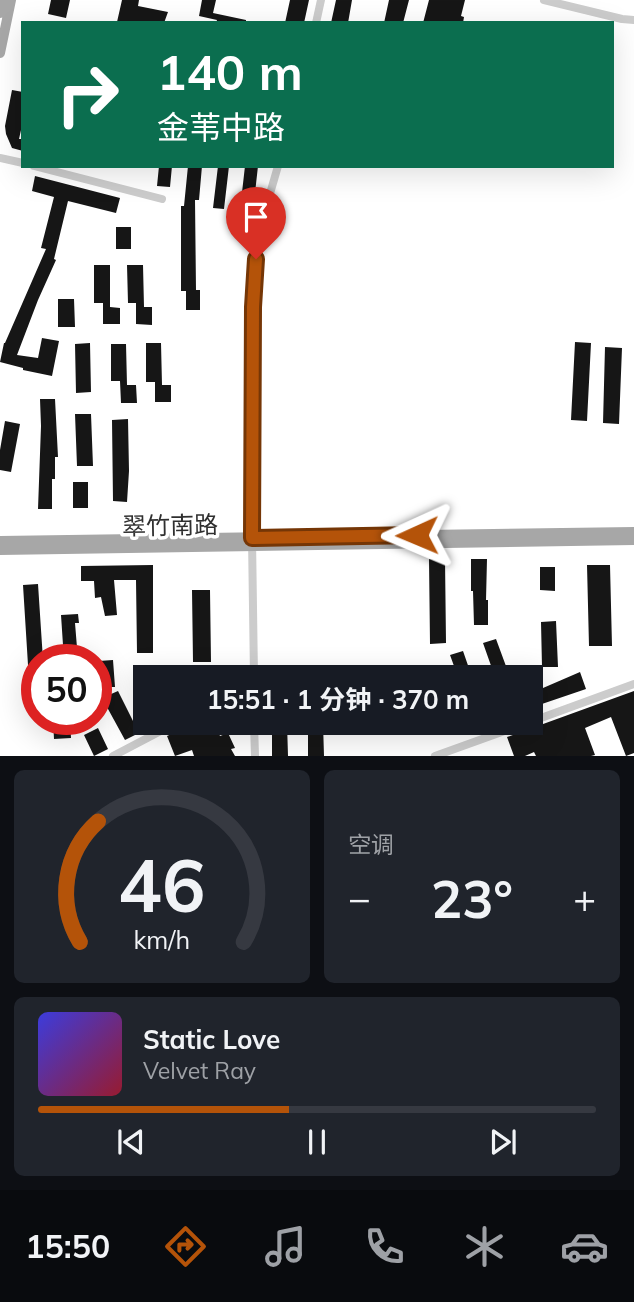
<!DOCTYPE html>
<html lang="zh">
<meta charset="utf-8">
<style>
:root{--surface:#171b24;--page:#20242c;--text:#f1f3f6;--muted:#9ea1a6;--line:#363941;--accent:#b45309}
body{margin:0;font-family:Mulish,"Noto Sans SC",sans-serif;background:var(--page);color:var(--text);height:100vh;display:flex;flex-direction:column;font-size:26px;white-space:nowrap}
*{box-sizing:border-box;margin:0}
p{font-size:23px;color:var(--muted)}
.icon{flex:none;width:38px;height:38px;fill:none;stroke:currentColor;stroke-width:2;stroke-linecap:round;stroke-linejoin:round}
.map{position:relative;height:756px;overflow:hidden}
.sheet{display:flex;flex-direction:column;gap:14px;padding:14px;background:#0d0f14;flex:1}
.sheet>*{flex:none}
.hud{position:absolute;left:21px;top:21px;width:593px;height:147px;border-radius:0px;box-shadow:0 7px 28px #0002;background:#0b6e4f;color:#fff;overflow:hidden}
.speed{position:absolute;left:21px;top:644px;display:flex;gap:14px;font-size:35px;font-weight:700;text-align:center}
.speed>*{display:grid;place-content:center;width:91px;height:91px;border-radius:50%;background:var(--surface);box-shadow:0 7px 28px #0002;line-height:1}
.speed .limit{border:10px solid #d22;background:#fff;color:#111}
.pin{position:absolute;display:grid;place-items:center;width:60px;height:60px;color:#fff;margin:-72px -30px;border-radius:50% 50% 50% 0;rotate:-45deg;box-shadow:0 0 7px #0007}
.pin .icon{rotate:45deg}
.me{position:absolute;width:77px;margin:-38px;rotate:269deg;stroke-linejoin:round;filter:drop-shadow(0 0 5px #0008)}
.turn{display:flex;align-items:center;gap:24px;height:147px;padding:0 21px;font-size:32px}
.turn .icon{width:91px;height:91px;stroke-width:2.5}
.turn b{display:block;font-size:49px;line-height:60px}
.big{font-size:52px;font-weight:700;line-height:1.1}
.sheet .widget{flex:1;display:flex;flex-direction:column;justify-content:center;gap:10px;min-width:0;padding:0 24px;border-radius:10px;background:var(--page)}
.sheet .dial{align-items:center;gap:0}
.dial svg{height:182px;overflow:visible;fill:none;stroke:var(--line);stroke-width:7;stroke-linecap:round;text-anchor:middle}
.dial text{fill:var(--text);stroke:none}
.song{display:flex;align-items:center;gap:21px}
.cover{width:84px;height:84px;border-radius:10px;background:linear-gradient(135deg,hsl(240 70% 55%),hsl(350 70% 35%))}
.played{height:7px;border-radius:4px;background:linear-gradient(90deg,var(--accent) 45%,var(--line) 45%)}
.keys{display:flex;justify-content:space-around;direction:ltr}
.heat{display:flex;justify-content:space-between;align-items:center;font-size:38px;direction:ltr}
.sheet .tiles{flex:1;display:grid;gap:14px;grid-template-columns:1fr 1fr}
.widget:last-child{grid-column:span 2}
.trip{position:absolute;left:133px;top:665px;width:410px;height:70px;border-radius:0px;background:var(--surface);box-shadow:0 7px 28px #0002;font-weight:700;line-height:70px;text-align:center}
.tabs{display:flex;height:112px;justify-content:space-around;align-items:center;background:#090b0e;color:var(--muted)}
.tabs .icon{width:49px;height:49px}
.tabs .on{color:var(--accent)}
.tabs b{font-size:32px;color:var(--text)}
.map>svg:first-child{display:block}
.building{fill:#161616}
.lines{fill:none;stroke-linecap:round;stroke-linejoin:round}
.minor{stroke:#ccc;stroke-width:8}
.major{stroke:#a7a7a7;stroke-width:10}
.route-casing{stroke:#753606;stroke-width:18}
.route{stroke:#b45309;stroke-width:12}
.labels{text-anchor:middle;stroke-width:7;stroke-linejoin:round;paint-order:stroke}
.street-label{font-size:24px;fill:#2f2f2f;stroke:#fff}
</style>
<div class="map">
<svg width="634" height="756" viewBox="0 0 634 756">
<rect width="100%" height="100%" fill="#fff"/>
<path class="building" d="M 51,0 L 70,0 L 66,18 L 48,14 Z
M 122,0 L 139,0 L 138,6 L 168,12 L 164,23 L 117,22 Z
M 202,0 L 216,0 L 213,13 L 246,20 L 246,23 L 216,23 L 217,20 L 199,16 Z
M 290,0 L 309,0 L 304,23 L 285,23 Z
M 336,0 L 352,0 L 348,23 L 331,23 Z
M 389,0 L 409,0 L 403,23 L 384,23 Z
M 429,0 L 465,0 L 461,16 L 464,17 L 463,23 L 423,23 Z
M 12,90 L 23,92 L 23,121 L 19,139 L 23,139 L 23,151 L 12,148 L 6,134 L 5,126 Z
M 159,166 L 172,166 L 170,187 L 157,186 Z
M 188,166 L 202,166 L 199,200 L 195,200 L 196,290 L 200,290 L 200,310 L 186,310 L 186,291 L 181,291 L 181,206 L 184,206 Z
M 218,166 L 229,166 L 224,209 L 213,208 Z
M 245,166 L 258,166 L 252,220 L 239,219 Z
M 35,176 L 120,198 L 116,213 L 68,201 L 54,259 L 56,260 L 38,300 L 17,355 L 38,358 L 42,338 L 59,341 L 52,376 L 23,370 L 23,368 L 0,362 L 4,343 L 5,343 L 46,249 L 41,248 L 54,197 L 32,191 Z
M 116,227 L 131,227 L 131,249 L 116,249 Z
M 94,265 L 110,265 L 110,307 L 120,308 L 120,324 L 103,324 L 103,303 L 94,303 Z
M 127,265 L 143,265 L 144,307 L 152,307 L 152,325 L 136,324 L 136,303 L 128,303 Z
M 58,299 L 74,299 L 75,327 L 58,327 Z
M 575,342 L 591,343 L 587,421 L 571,420 Z
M 90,343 L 91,392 L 76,393 L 75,344 Z
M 146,343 L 161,343 L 162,385 L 171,385 L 171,402 L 155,402 L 155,382 L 146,382 Z
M 111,344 L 126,344 L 127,385 L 136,385 L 137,403 L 121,403 L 120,381 L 111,381 Z
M 605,347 L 622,348 L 619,424 L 603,423 Z
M 40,399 L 55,399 L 58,457 L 55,457 L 55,479 L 52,479 L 52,509 L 38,509 L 41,426 Z
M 75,414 L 91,414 L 93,466 L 77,466 Z
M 128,419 L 129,471 L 127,502 L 113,501 L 112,420 Z
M 5,421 L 20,424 L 11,472 L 0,470 L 0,450 Z
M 73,482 L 88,482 L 88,508 L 73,508 Z
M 429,559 L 445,559 L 446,643 L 430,644 Z
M 471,559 L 487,559 L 486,600 L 488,600 L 488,625 L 474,625 L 473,591 L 471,591 Z
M 153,565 L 153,653 L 137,653 L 136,580 L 114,580 L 117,615 L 105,616 L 101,597 L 95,598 L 94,581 L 81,581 L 81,566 Z
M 587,565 L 610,565 L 612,646 L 589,646 Z
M 540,567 L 555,567 L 555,591 L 540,590 Z
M 38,584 L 43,660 L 37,660 L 37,713 L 31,713 L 23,585 Z
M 192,590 L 210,590 L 211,662 L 193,662 Z
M 78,614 L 79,623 L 75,623 L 78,660 L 64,660 L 61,615 Z
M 556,621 L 558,667 L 542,667 L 541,622 Z
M 496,639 L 510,677 L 495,677 L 483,643 Z
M 463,651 L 472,677 L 458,677 L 450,655 Z
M 113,660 L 115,687 L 100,687 L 99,661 Z
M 580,672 L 586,689 L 536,706 L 530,691 L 542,687 L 543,688 Z
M 118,691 L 139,733 L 125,740 L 102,698 Z
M 634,691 L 634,753 L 626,756 L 611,717 L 585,728 L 595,755 L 591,756 L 536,756 L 534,752 L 525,756 L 514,756 L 507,737 Z
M 53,719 L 70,719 L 71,738 L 54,739 Z
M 197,723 L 214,723 L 220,736 L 228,733 L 235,748 L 231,749 L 235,756 L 194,756 L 192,750 L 175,756 L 167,736 Z
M 272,723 L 287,723 L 288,756 L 272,756 Z
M 308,723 L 323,723 L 324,756 L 308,756 Z
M 98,728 L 108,749 L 94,756 L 84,735 Z"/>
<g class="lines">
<path class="minor" d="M 544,0 L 622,19 L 634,20
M 316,23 L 321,0
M 0,158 L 23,163
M 34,166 L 162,199
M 254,677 L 252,538 L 253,308 L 258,235 L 278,166
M 530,722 L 634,684
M 254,723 L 255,756
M 113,756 L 176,723
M 435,756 L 527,723"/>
<path class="major" d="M 0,13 L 3,0
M 0,53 L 11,0
M 0,541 L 634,532
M 0,550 L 634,540"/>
</g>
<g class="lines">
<defs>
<path id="route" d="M 256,259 L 253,307 L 252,538 L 417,535"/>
</defs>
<use href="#route" class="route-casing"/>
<use href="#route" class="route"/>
</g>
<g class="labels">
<g class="street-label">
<text transform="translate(170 526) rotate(-1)" y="8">翠竹南路</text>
</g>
</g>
</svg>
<div class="speed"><div class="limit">50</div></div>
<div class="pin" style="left:256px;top:259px;background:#d93025"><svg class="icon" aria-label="arrive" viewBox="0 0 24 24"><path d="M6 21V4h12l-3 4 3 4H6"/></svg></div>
<svg class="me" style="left:417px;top:535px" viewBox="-20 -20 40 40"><path d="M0-17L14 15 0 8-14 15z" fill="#b45309" stroke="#fff" stroke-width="4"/></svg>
<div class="trip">15:51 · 1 分钟 · 370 m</div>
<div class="hud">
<div class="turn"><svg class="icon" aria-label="right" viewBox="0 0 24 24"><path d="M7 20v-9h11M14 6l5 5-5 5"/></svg><div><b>140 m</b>金苇中路</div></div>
</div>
</div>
<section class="sheet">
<div class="tiles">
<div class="widget dial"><svg viewBox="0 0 100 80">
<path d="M14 69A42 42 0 1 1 86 69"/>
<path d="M14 69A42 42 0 0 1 22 16" stroke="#b45309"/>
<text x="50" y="56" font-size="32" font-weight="700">46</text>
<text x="50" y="72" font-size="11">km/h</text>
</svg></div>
<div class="widget"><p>空调</p>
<div class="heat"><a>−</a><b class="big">23°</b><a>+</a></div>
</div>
<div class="widget">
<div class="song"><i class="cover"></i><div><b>Static Love</b><p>Velvet Ray</p></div></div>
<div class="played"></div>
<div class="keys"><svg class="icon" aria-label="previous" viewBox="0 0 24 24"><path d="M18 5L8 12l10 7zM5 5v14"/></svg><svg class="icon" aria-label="pause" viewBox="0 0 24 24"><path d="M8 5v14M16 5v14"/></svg><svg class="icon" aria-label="next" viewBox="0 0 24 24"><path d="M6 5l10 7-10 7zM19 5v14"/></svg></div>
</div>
</div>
</section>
<nav class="tabs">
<b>15:50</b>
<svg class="icon on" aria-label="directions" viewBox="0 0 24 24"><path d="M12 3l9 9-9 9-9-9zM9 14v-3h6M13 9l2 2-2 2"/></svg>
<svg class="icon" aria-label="music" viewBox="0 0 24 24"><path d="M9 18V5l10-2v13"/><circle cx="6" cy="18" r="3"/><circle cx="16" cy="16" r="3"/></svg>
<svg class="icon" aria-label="phone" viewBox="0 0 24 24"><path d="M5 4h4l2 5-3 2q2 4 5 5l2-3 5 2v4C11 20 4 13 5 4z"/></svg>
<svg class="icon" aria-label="climate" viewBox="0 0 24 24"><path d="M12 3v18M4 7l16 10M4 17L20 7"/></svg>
<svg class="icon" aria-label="car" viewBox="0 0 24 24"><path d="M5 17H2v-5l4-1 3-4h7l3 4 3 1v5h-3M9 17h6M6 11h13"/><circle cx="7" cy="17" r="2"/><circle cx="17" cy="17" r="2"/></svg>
</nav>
